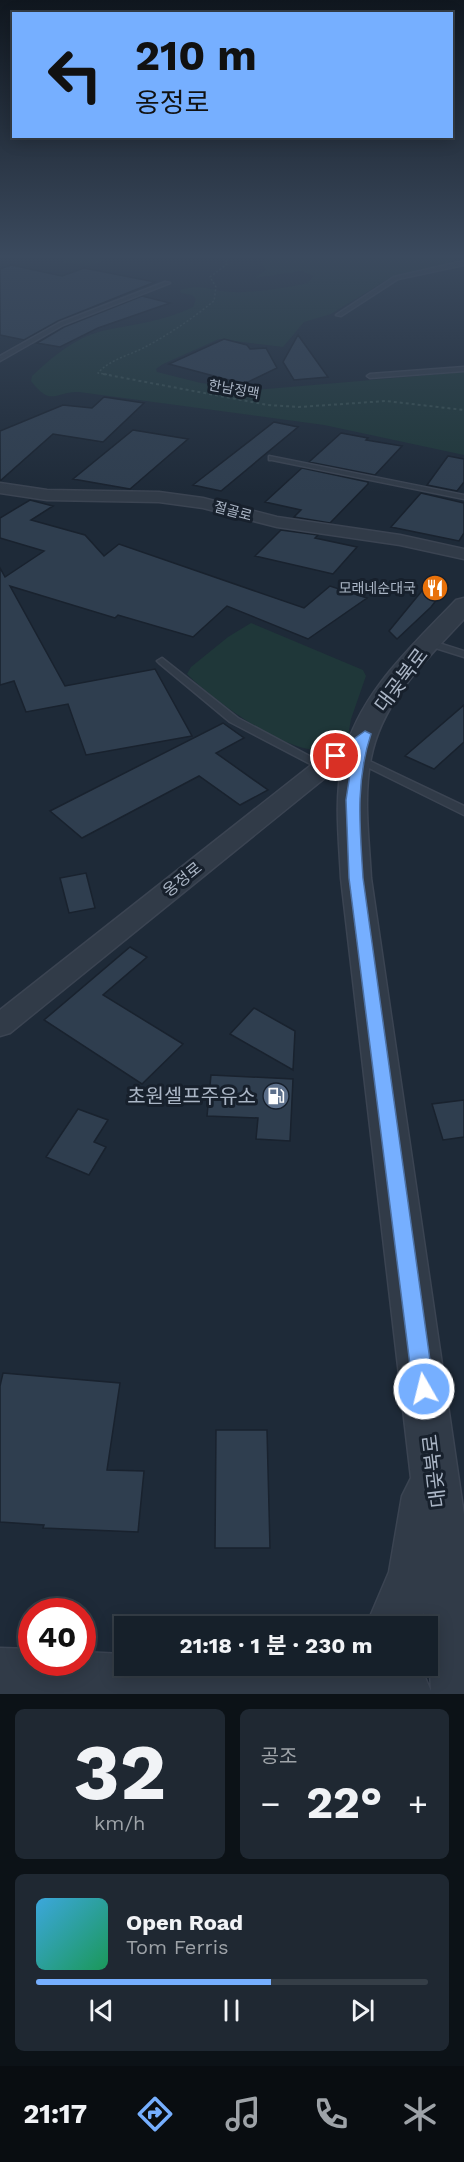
<!DOCTYPE html>
<html lang="ko">
<meta charset="utf-8">
<style>
:root{--surface:#16202a;--page:#1f2832;--text:#f1f3f6;--muted:#9ea3a8;--line:#353e47;--accent:#76afff}
body{margin:0;font-family:"Work Sans","Noto Sans KR",sans-serif;background:var(--page);color:var(--text);height:100vh;display:flex;flex-direction:column;font-size:22px;white-space:nowrap}
*{box-sizing:border-box;margin:0}
p{font-size:20px;color:var(--muted)}
.icon{flex:none;width:33px;height:33px;fill:none;stroke:currentColor;stroke-width:2;stroke-linecap:round;stroke-linejoin:round}
.map{position:relative;height:1694px;overflow:hidden}
.drawer{display:flex;flex-direction:column;gap:15px;padding:15px;background:#0c1217;flex:1}
.drawer>*{flex:none}
.guide{position:absolute;left:12px;top:12px;width:441px;height:126px;border-radius:0px;box-shadow:0 3px 15px #0003,0 0 0 2px var(--line);background:#76afff;color:#111;overflow:hidden}
.speed{position:absolute;left:18px;top:1598px;display:flex;gap:12px;font-size:30px;font-weight:700;text-align:center}
.speed>*{display:grid;place-content:center;width:78px;height:78px;border-radius:50%;background:var(--surface);box-shadow:0 3px 15px #0003,0 0 0 2px var(--line);line-height:1}
.speed .limit{border:9px solid #d22;background:#fff;color:#111}
.pin{position:absolute;display:grid;place-items:center;width:51px;height:51px;color:#fff;margin:-26px;border:3px solid #fff;border-radius:50%;box-shadow:0 2px 6px #0007}
.me{position:absolute;width:66px;margin:-33px;rotate:352deg;stroke-linejoin:round;filter:drop-shadow(0 0 4px #0008)}
.turn{display:flex;align-items:center;gap:21px;height:126px;padding:0 24px;font-size:27px}
.turn .icon{width:78px;height:78px;stroke-width:2.5}
.turn b{display:block;font-size:42px;line-height:51px}
.big{font-size:45px;font-weight:700;line-height:1.1}
.drawer .card{flex:1;display:flex;flex-direction:column;justify-content:center;gap:9px;min-width:0;padding:0 21px;border-radius:9px;background:var(--page)}
.drawer .dial{align-items:center;gap:0}
.dial b{font-size:78px;line-height:1}
.song{display:flex;align-items:center;gap:18px}
.cover{width:72px;height:72px;border-radius:9px;background:linear-gradient(135deg,hsl(200 70% 55%),hsl(150 70% 35%))}
.played{height:6px;border-radius:3px;background:linear-gradient(90deg,var(--accent) 60%,var(--line) 60%)}
.keys{display:flex;justify-content:space-around;direction:ltr}
.heat{display:flex;justify-content:space-between;align-items:center;font-size:33px;direction:ltr}
.drawer .tiles{flex:1;display:grid;gap:15px;grid-template-columns:1fr 1fr}
.card:last-child{grid-column:span 2}
.trip{position:absolute;left:114px;top:1616px;width:324px;height:60px;border-radius:0px;background:var(--surface);box-shadow:0 3px 15px #0003,0 0 0 2px var(--line);font-weight:700;line-height:60px;text-align:center}
.dock{display:flex;height:96px;justify-content:space-around;align-items:center;background:#090d11;color:var(--muted)}
.dock .icon{width:42px;height:42px}
.dock .selected{color:var(--accent)}
.dock b{font-size:27px;color:var(--text)}
.map>svg:first-child{display:block}
.green{fill:#1f3739}
.building{fill:#2f3e4f;stroke:#19222e;stroke-width:1.5}
.lines{fill:none;stroke-linecap:round;stroke-linejoin:round}
.service-casing{stroke:#3b4452;stroke-width:3}
.minor-casing{stroke:#3b4452;stroke-width:3}
.tertiary-casing{stroke:#3b4452;stroke-width:3}
.path-far1{stroke:#385051;stroke-width:1.5;stroke-dasharray:2 2;stroke-linecap:butt}
.path{stroke:#385051;stroke-width:2;stroke-dasharray:3 3;stroke-linecap:butt}
.service{fill:#313b48;fill-rule:evenodd}
.minor{fill:#313b48;fill-rule:evenodd}
.tertiary{fill:#313b48;fill-rule:evenodd}
.route{fill:#76afff;stroke:#4d72a6;stroke-width:1.5}
.labels{text-anchor:middle;stroke-width:6;stroke-linejoin:round;paint-order:stroke}
.far-street-label{font-size:14px;fill:#abb6c6;stroke:#17202c}
.far-poi-label{font-size:14px;fill:#abb6c6;stroke:#17202c;text-anchor:end}
.street-label{font-size:16px;fill:#abb6c6;stroke:#17202c}
.near-street-label{font-size:20px;fill:#abb6c6;stroke:#17202c}
.near-poi-label{font-size:20px;fill:#abb6c6;stroke:#17202c;text-anchor:end}
</style>
<div class="map">
<svg width="464" height="1694" viewBox="0 0 464 1694">
<rect width="100%" height="100%" fill="#1e2a38"/>
<path class="green" d="M 67,256 L 99,256 L 104,261 L 90,265 L 63,263 Z
M 266,256 L 461,256 L 442,266 L 391,277 L 331,314 L 304,322 L 283,347 L 219,339 L 163,364 L 156,369 L 157,372 L 201,383 L 255,390 L 464,372 L 464,455 L 324,425 L 79,392 C 55,391 52,408 31,381 L 32,376 C 52,357 75,338 102,331 C 133,324 163,322 193,307 L 196,299 L 192,295 L 181,293 L 180,291 L 182,289 C 206,284 210,291 232,292 C 258,293 283,288 308,283 L 313,276 L 301,271 L 255,278 L 266,269 L 262,263 Z
M 251,623 L 363,670 L 366,676 L 351,719 L 348,736 C 339,742 330,750 319,750 C 281,750 213,700 187,674 L 191,667 L 228,637 Z"/>
<path class="building" d="M 11,265 L 62,276 L 84,268 L 155,282 L 58,321 L 24,340 L 0,335 L 0,269 Z
M 142,296 L 170,303 L 98,328 L 60,347 L 37,343 L 64,327 Z
M 298,335 L 328,377 L 294,380 L 283,362 Z
M 224,339 L 247,345 L 250,349 L 266,348 L 277,368 L 244,384 L 169,364 Z
M 104,397 L 144,403 L 103,442 L 53,434 L 0,481 L 0,431 L 63,405 L 92,408 Z
M 274,422 L 298,427 L 221,491 L 193,485 Z
M 133,430 L 188,439 L 130,489 L 73,479 Z
M 341,433 L 368,438 L 366,440 L 402,446 L 375,475 L 309,462 Z
M 448,456 L 464,459 L 464,482 L 457,491 L 427,485 Z
M 302,468 L 368,482 L 368,484 L 330,523 L 294,517 L 301,510 L 265,502 Z
M 421,493 L 464,503 L 464,533 L 459,541 L 391,527 Z
M 30,500 L 53,506 L 31,520 L 85,535 L 104,556 L 119,544 L 304,608 L 330,586 L 367,598 L 308,639 L 227,606 L 193,637 L 118,615 L 115,618 L 10,586 L 65,686 L 155,669 L 192,736 L 86,755 L 68,704 L 26,712 L 14,681 L 0,685 L 0,568 L 5,577 L 44,551 L 0,538 L 0,518 Z
M 281,530 L 318,535 L 315,538 L 357,547 L 333,574 L 255,556 Z
M 430,581 L 448,585 L 431,607 L 397,639 L 389,631 Z
M 464,705 L 464,742 L 434,769 L 405,756 Z
M 223,723 L 244,738 L 216,753 L 268,790 L 240,805 L 199,776 L 82,838 L 50,811 Z
M 86,873 L 95,908 L 69,913 L 60,878 Z
M 130,947 L 147,957 L 103,995 L 183,1044 L 142,1084 L 44,1020 Z
M 254,1008 L 295,1031 L 293,1070 L 230,1034 Z
M 211,1075 L 293,1079 L 290,1141 L 256,1139 L 258,1118 L 207,1116 Z
M 464,1100 L 464,1137 L 443,1140 L 432,1104 Z
M 78,1109 L 108,1120 L 94,1142 L 106,1147 L 89,1175 L 46,1157 Z
M 3,1373 L 120,1383 L 107,1470 L 144,1471 L 138,1532 L 43,1528 L 44,1525 L 0,1522 L 0,1386 Z
M 216,1430 L 267,1430 L 270,1548 L 215,1548 Z"/>
<g class="lines">
<defs>
<path id="service" d="M 464,261 L 464,265 L 398,279 L 341,316 L 336,315 L 394,277 Z
M 165,282 L 170,283 L 63,325 L 0,361 L 0,356 L 59,323 Z
M 464,367 L 464,371 L 370,378 L 367,376 L 370,374 Z
M 269,456 L 464,495 L 464,499 L 272,460 L 269,460 Z
M 429,640 L 464,651 L 464,657 L 426,645 L 426,641 Z
M 162,658 L 238,718 L 328,766 L 322,769 L 318,768 L 230,722 L 159,663 L 157,661 Z
M 357,755 L 464,806 L 464,815 L 353,760 L 352,758 L 353,756 Z"/>
<path id="minor" d="M 0,483 L 47,490 L 159,492 L 203,498 L 277,517 L 400,535 L 464,549 L 464,559 L 400,545 L 277,527 L 203,508 L 159,502 L 47,500 L 0,493 Z
M 365,728 L 373,729 L 376,734 L 373,739 L 10,1033 L 0,1036 L 0,1010 L 357,729 Z"/>
<path id="tertiary" d="M 464,598 L 464,619 C 426,660 382,701 371,758 C 363,797 369,839 371,878 L 464,1515 L 464,1694 L 0,1694 L 0,1648 L 32,1649 L 32,1662 L 82,1662 L 82,1652 L 124,1654 L 124,1665 L 405,1667 L 424,1675 L 431,1691 L 428,1626 L 425,1626 L 424,1613 L 418,1626 L 366,1626 L 389,1572 L 402,1496 L 411,1478 L 341,878 C 339,839 334,798 343,759 C 358,694 412,646 456,600 Z"/>
</defs>
<use href="#service" class="service-casing"/>
<use href="#minor" class="minor-casing"/>
<use href="#tertiary" class="tertiary-casing"/>
<path class="path-far1" d="M 134,256 L 173,256
M 111,375 L 98,373 C 110,359 131,355 147,346 C 171,333 193,318 214,301 L 216,287 L 210,277 L 227,264 L 225,257 L 212,256"/>
<path class="path" d="M 103,374 L 268,405 L 299,407 L 386,401 L 464,410"/>
<use href="#service" class="service"/>
<use href="#minor" class="minor"/>
<use href="#tertiary" class="tertiary"/>
</g>
<linearGradient id="sky" x2="0" y2="1"><stop stop-color="#10171f"/><stop offset="0.52" stop-color="#3b4a5e"/><stop offset="1" stop-color="#3b4a5e" stop-opacity="0"/></linearGradient>
<rect width="464" height="493" fill="url(#sky)"/>
<path class="route" d="M 365,731 L 371,734 C 355,782 360,829 363,878 L 434,1389 L 431,1396 L 424,1399 L 416,1396 L 413,1389 L 349,878 L 346,800 L 354,748 L 336,759 L 330,756 Z"/>
<defs>
<symbol id="restaurant-disc" viewBox="-11 -11 22 22"><circle r="9.5" fill="#e8710a" stroke="#17202c"/><path d="M-5-6h1v4h1v-4h1v4h1v-4h1v5L-1.5 .5V6h-2V.5L-5-1ZM5-6V6H3V1.5H1.5Q1.5-4 5-6Z" fill="#fff"/></symbol>
<symbol id="fuel-disc" viewBox="-11 -11 22 22"><circle r="9.5" fill="#5c6f8a" stroke="#17202c"/><path d="M-5.5-6h7V0h2V4h1.3V-2.5L3-4.5l.8-.8L6-3V5H2.5V1h-1V6h-7ZM-4.2-4.7v3.2H.2V-4.7Z" fill="#fff"/></symbol>
</defs>
<g fill-rule="evenodd">
<use href="#restaurant-disc" x="420" y="573" width="30" height="30"/>
<use href="#fuel-disc" x="261" y="1081" width="30" height="30"/>
</g>
<g class="labels">
<g class="far-street-label">
<text transform="translate(234 389) rotate(10)" y="5">한남정맥</text>
<text transform="translate(233 511) rotate(15)" y="5">절골로</text>
</g>
<g class="far-poi-label">
<text x="416" y="593">모래네순대국</text>
</g>
<g class="street-label">
<text transform="translate(182 879) rotate(-39)" y="6">옹정로</text>
</g>
<g class="near-street-label">
<text transform="translate(401 680) rotate(-53)" y="7">대곶북로</text>
<text transform="translate(434 1471) rotate(-97)" y="7">대곶북로</text>
</g>
<g class="near-poi-label">
<text x="256" y="1103">초원셀프주유소</text>
</g>
</g>
</svg>
<div class="speed"><div class="limit">40</div></div>
<div class="pin" style="left:336px;top:756px;background:#d93025"><svg class="icon" aria-label="arrive" viewBox="0 0 24 24"><path d="M6 21V4h12l-3 4 3 4H6"/></svg></div>
<svg class="me" style="left:424px;top:1389px" viewBox="-20 -20 40 40"><circle r="17" fill="#76afff" stroke="#fff" stroke-width="3"/><path d="M0-11L8 9 0 5-8 9z" fill="#fff"/></svg>
<div class="trip">21:18 · 1 분 · 230 m</div>
<div class="guide">
<div class="turn"><svg class="icon" aria-label="left" viewBox="0 0 24 24"><path d="M17 20v-9H6M10 6l-5 5 5 5"/></svg><div><b>210 m</b>옹정로</div></div>
</div>
</div>
<section class="drawer">
<div class="tiles">
<div class="card dial"><b>32</b><p>km/h</p></div>
<div class="card"><p>공조</p>
<div class="heat"><a>−</a><b class="big">22°</b><a>+</a></div>
</div>
<div class="card">
<div class="song"><i class="cover"></i><div><b>Open Road</b><p>Tom Ferris</p></div></div>
<div class="played"></div>
<div class="keys"><svg class="icon" aria-label="previous" viewBox="0 0 24 24"><path d="M18 5L8 12l10 7zM5 5v14"/></svg><svg class="icon" aria-label="pause" viewBox="0 0 24 24"><path d="M8 5v14M16 5v14"/></svg><svg class="icon" aria-label="next" viewBox="0 0 24 24"><path d="M6 5l10 7-10 7zM19 5v14"/></svg></div>
</div>
</div>
</section>
<nav class="dock">
<b>21:17</b>
<svg class="icon selected" aria-label="directions" viewBox="0 0 24 24"><path d="M12 3l9 9-9 9-9-9zM9 14v-3h6M13 9l2 2-2 2"/></svg>
<svg class="icon" aria-label="music" viewBox="0 0 24 24"><path d="M9 18V5l10-2v13"/><circle cx="6" cy="18" r="3"/><circle cx="16" cy="16" r="3"/></svg>
<svg class="icon" aria-label="phone" viewBox="0 0 24 24"><path d="M5 4h4l2 5-3 2q2 4 5 5l2-3 5 2v4C11 20 4 13 5 4z"/></svg>
<svg class="icon" aria-label="climate" viewBox="0 0 24 24"><path d="M12 3v18M4 7l16 10M4 17L20 7"/></svg>
</nav>
